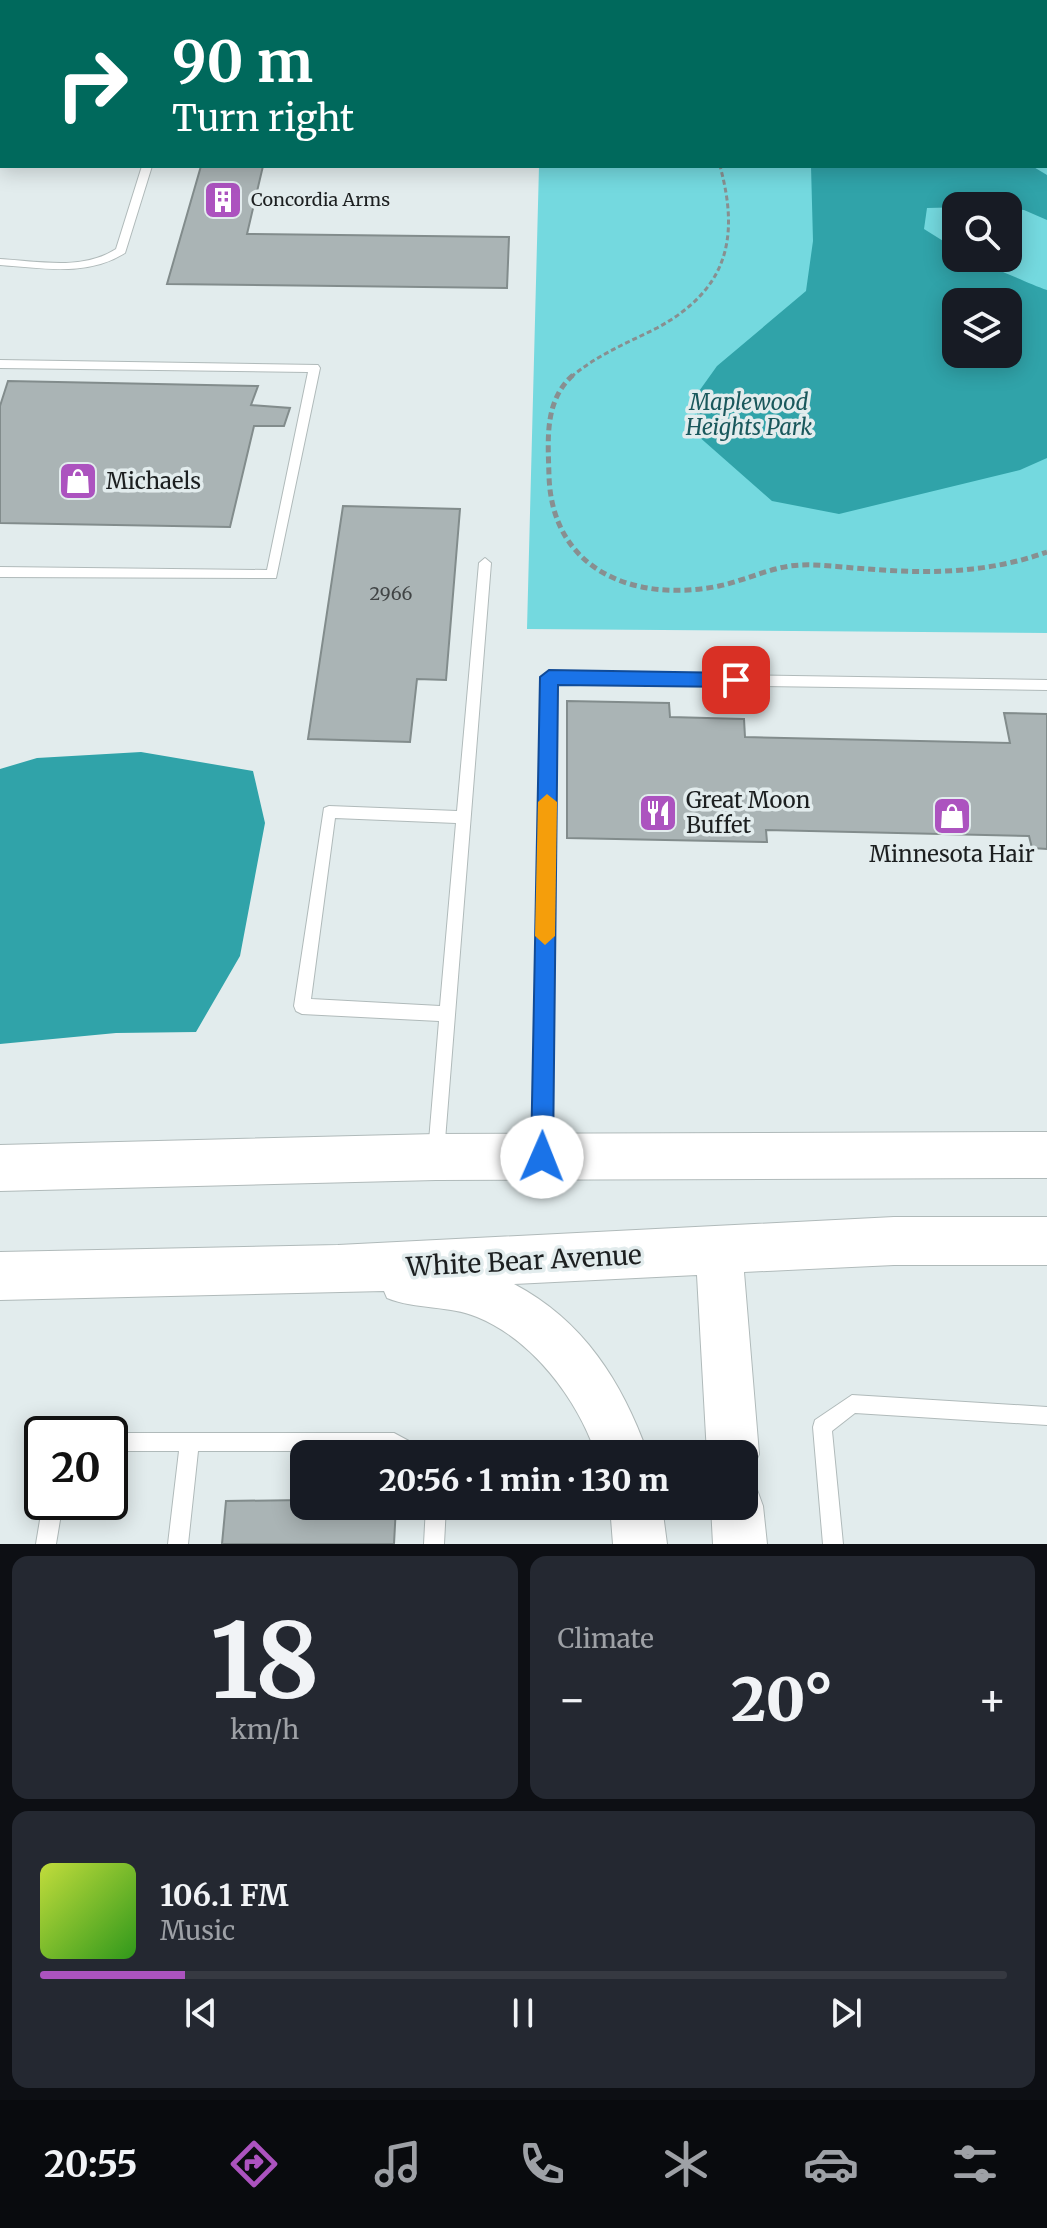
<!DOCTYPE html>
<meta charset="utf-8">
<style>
:root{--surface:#171b24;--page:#242831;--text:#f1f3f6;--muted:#9ea1a6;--line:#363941;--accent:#ac53bf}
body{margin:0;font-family:Merriweather,serif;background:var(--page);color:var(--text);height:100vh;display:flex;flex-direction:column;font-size:30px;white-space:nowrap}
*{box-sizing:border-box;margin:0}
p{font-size:26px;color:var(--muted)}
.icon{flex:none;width:44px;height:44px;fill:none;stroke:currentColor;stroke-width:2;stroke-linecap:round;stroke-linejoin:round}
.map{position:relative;height:1544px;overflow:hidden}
.details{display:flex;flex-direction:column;gap:12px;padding:12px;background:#0d0f14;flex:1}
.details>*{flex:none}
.guide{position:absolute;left:0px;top:0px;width:1048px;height:168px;box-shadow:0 4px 20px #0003;background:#00695c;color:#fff;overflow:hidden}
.tools{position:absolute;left:942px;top:192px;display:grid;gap:16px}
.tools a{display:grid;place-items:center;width:80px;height:80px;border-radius:16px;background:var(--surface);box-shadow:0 4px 20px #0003;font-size:40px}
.speed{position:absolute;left:24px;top:1416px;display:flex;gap:16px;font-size:40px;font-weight:700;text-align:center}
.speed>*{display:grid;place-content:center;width:104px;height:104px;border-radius:50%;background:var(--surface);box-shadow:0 4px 20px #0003;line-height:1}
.speed .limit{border:4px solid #111;border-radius:12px;background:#fff;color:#111}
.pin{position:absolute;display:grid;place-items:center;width:68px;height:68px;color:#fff;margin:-34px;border-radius:16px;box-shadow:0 4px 12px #0006}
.me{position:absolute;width:88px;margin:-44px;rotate:1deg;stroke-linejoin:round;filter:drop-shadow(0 0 6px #0008)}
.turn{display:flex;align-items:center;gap:28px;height:168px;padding:0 40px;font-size:36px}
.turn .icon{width:104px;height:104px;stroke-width:2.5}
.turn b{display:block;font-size:56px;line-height:68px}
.big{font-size:60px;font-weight:800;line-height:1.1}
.details .card{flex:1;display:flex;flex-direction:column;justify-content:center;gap:12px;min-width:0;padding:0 28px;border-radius:16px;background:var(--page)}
.details .dial{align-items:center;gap:0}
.dial b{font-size:104px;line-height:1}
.song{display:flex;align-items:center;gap:24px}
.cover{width:96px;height:96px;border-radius:12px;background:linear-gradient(135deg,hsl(70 70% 55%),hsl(110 70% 35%))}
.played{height:8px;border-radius:4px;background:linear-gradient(90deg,var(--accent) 15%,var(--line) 15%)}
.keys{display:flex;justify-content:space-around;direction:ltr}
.heat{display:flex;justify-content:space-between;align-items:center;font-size:44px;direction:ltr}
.details .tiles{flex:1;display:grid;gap:12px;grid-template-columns:1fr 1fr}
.card:last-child{grid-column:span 2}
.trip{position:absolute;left:290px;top:1440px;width:468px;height:80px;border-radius:16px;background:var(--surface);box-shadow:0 4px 20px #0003;font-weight:800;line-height:80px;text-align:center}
.menu{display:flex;height:128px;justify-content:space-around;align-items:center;background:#090b0e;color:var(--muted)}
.menu .icon{width:56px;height:56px}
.menu .current{color:var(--accent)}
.menu b{font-size:36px;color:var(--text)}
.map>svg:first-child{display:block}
.green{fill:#74d9df;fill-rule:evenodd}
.water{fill:#30a3a9;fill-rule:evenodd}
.building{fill:#aab4b5;stroke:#828c8c;stroke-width:2}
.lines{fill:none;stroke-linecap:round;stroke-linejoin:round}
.service-casing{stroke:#b0baba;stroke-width:2}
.secondary-casing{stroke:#b0baba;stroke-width:2}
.path-far1{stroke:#888f90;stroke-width:3;stroke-dasharray:5 3;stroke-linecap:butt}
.path{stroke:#888f90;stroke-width:5;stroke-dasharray:7 4;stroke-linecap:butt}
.service{fill:#fff;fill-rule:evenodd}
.secondary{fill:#fff;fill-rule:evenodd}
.route{fill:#1a73e8;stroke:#114b97;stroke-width:2}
.slow{fill:#f59e0b}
.labels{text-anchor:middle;stroke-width:7;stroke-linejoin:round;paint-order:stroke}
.far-poi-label{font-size:18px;fill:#1c1f20;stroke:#e2eced;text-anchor:start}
.number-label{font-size:18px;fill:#404445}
.park-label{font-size:22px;font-style:italic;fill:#1a585c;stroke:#e2eced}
.poi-label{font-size:22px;fill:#1c1f20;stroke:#e2eced;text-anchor:start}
.near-street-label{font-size:26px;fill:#1c1f20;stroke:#e2eced}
</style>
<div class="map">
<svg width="1047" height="1544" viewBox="0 0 1047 1544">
<rect width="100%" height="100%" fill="#e2eced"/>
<path class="green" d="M 434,0 L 1047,0 L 1047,633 L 527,629 L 539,166 L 1046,166 L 1046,2 ZM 956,206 L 1008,206 L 1008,258 L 956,258 ZM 956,302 L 1008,302 L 1008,354 L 956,354 Z"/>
<path class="water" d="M 811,166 L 1032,166 L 1047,175 L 1047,220 L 1024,210 L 1008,209 L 1008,206 L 927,208 L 924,229 L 956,249 L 956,258 C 978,258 1023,282 1047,290 L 1047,458 L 1020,470 L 839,514 L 772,501 L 697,435 L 697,394 L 717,366 L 806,291 L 813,241 ZM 1008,302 L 1008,354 L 956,354 L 956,302 Z
M 141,752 L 253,771 L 265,823 L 240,956 L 196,1032 L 116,1033 L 0,1044 L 0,769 L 37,758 Z"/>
<path class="building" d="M 201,166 L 263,166 L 247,234 L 509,237 L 507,288 L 167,284 Z
M 8,381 L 258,386 L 251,405 L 290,408 L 284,426 L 254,426 L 230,527 L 0,523 L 0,406 Z
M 343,506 L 460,509 L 446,680 L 417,679 L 410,742 L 308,739 Z
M 567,701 L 669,703 L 670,717 L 744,719 L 745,737 L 1010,743 L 1004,713 L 1047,714 L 1047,849 L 1032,848 L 1029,836 L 766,830 L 767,842 L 567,838 Z
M 304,1500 L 304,1506 L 396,1506 L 394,1544 L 222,1544 L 226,1501 Z"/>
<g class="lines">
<defs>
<path id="service" d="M 0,114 L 2,114 L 2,120 L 0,120 Z
M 142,166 L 152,166 L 125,253 C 87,277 42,268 0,265 L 0,259 C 38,261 82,271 116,249 Z
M 0,360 L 318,365 L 320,368 L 276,578 L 0,577 L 0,567 L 267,570 L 308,372 L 0,368 Z
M 485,558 L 491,563 L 444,1153 L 442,1159 L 436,1161 L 430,1159 L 428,1153 L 439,1021 L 302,1014 L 296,1011 L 294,1006 L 324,808 L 329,806 L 457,811 L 479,563 ZM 335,818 L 456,823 L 440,1006 L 311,999 Z
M 549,672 L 1047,680 L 1047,690 L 556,683 L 550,1152 L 548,1158 L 542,1160 L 536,1158 L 534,1152 L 542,677 Z
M 852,1395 L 1047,1407 L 1047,1425 L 855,1413 L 832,1431 L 843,1544 L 823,1544 L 813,1427 L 815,1420 Z
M 110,1433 L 394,1433 L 420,1447 L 423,1454 L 396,1454 L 392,1451 L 198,1451 L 188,1544 L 168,1544 L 179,1451 L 110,1451 L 110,1434 L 106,1434 Z
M 43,1502 L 63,1502 L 56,1544 L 36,1544 Z
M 426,1506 L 446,1506 L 444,1544 L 424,1544 Z"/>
<path id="secondary" d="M 1047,1132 L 1047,1178 L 436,1180 L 0,1191 L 0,1145 L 436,1134 Z
M 894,1217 L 1047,1217 L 1047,1265 L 894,1265 L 744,1272 L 759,1454 L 751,1472 L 744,1475 L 744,1454 L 707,1454 L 697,1275 L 514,1284 C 584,1321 622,1382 648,1454 L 596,1454 C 577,1399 533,1340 477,1317 C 449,1305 416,1310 387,1298 L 384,1291 L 0,1300 L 0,1252 L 338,1245 Z
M 744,1483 L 756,1487 L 763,1506 L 767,1544 L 713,1544 L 711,1506 L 744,1506 Z
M 610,1506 L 662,1506 L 667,1544 L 613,1544 Z"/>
</defs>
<use href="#service" class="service-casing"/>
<use href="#secondary" class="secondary-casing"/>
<path class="path-far1" d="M 352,0 L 433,2
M 995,0 L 999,2
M 571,377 C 597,355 627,343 657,328 C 727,290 740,239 720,166"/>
<path class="path" d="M 573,375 C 544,401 548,439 549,476 C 552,571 635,603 719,586 C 747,580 773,566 801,565 C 823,564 846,568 868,569 C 929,574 989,573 1047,552"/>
<use href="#service" class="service"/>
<use href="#secondary" class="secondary"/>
</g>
<path class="route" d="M 549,670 L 736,673 L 744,680 L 736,687 L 558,685 L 553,1157 L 550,1165 L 542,1168 L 534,1165 L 531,1157 L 540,677 Z"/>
<path class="slow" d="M 547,794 L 557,802 L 555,936 L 545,945 L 535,936 L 538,802 Z"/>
<defs>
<symbol id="building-square" viewBox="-11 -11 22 22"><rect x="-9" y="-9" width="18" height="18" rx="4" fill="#ac53bf" stroke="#e2eced"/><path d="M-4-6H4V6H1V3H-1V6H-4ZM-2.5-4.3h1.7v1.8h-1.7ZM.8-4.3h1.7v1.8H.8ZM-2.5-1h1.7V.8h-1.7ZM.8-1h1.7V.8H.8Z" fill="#fff"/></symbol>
<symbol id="shop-square" viewBox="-11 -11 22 22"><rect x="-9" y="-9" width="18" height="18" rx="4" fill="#ac53bf" stroke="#e2eced"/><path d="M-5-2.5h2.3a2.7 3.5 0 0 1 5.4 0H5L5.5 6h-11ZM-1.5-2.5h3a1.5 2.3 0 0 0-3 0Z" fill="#fff"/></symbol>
<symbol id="restaurant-square" viewBox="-11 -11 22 22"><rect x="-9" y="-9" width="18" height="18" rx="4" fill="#ac53bf" stroke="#e2eced"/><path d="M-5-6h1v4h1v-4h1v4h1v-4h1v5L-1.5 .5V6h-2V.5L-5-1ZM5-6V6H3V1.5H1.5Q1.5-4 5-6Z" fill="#fff"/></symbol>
</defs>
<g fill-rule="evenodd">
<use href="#building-square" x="201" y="178" width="44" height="44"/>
<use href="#shop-square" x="56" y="459" width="44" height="44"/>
<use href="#restaurant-square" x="636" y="791" width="44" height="44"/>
<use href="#shop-square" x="930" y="794" width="44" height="44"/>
</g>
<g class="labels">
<g class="far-poi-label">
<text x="251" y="206">Concordia Arms</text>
</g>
<g class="number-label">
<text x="391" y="600">2966</text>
</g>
<g class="park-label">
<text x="749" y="410">Maplewood<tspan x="749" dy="25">Heights Park</tspan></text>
</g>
<g class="poi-label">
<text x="106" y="489">Michaels</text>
<text x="686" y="808">Great Moon<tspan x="686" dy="25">Buffet</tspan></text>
<text x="952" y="862" text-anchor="middle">Minnesota Hair</text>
</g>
<g class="near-street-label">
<text transform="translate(524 1261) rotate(-3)" y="9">White Bear Avenue</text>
</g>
</g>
</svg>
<div class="tools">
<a><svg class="icon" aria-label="search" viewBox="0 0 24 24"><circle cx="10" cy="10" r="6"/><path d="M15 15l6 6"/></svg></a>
<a><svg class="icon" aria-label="layers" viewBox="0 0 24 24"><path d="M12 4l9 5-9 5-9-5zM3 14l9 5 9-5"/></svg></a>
</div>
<div class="speed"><div class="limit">20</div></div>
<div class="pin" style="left:736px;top:680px;background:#d93025"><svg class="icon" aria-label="arrive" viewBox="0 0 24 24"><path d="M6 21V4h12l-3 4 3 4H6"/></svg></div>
<svg class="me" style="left:542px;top:1157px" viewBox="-20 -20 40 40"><circle r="19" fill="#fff"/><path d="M0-13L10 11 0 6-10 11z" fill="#1a73e8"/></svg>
<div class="trip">20:56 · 1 min · 130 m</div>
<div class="guide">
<div class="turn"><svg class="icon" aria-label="right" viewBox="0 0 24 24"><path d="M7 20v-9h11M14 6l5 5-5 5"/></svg><div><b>90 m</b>Turn right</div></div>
</div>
</div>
<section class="details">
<div class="tiles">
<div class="card dial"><b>18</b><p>km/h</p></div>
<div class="card"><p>Climate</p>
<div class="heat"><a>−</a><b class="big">20°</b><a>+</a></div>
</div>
<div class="card">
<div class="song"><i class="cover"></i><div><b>106.1 FM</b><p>Music</p></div></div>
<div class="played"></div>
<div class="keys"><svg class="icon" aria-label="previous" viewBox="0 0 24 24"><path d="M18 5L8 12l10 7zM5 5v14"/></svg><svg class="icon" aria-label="pause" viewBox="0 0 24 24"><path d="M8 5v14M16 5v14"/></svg><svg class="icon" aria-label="next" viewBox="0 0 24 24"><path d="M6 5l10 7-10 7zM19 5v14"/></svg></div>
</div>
</div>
</section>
<nav class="menu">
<b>20:55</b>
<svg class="icon current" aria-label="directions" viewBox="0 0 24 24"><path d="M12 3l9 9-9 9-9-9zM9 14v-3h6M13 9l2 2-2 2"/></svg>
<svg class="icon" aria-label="music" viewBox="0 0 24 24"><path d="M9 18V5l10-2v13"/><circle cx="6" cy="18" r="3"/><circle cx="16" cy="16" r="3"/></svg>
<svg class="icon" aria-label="phone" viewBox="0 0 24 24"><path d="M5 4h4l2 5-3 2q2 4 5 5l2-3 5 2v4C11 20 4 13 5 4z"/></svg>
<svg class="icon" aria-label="climate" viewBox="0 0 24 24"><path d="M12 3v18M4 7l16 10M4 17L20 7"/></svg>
<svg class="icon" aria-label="car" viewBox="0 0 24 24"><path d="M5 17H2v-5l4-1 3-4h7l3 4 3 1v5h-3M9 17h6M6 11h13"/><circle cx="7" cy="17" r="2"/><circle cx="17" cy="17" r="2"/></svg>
<svg class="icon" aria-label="filters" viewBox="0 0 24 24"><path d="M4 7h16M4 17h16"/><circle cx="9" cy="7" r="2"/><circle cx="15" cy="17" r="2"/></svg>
</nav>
